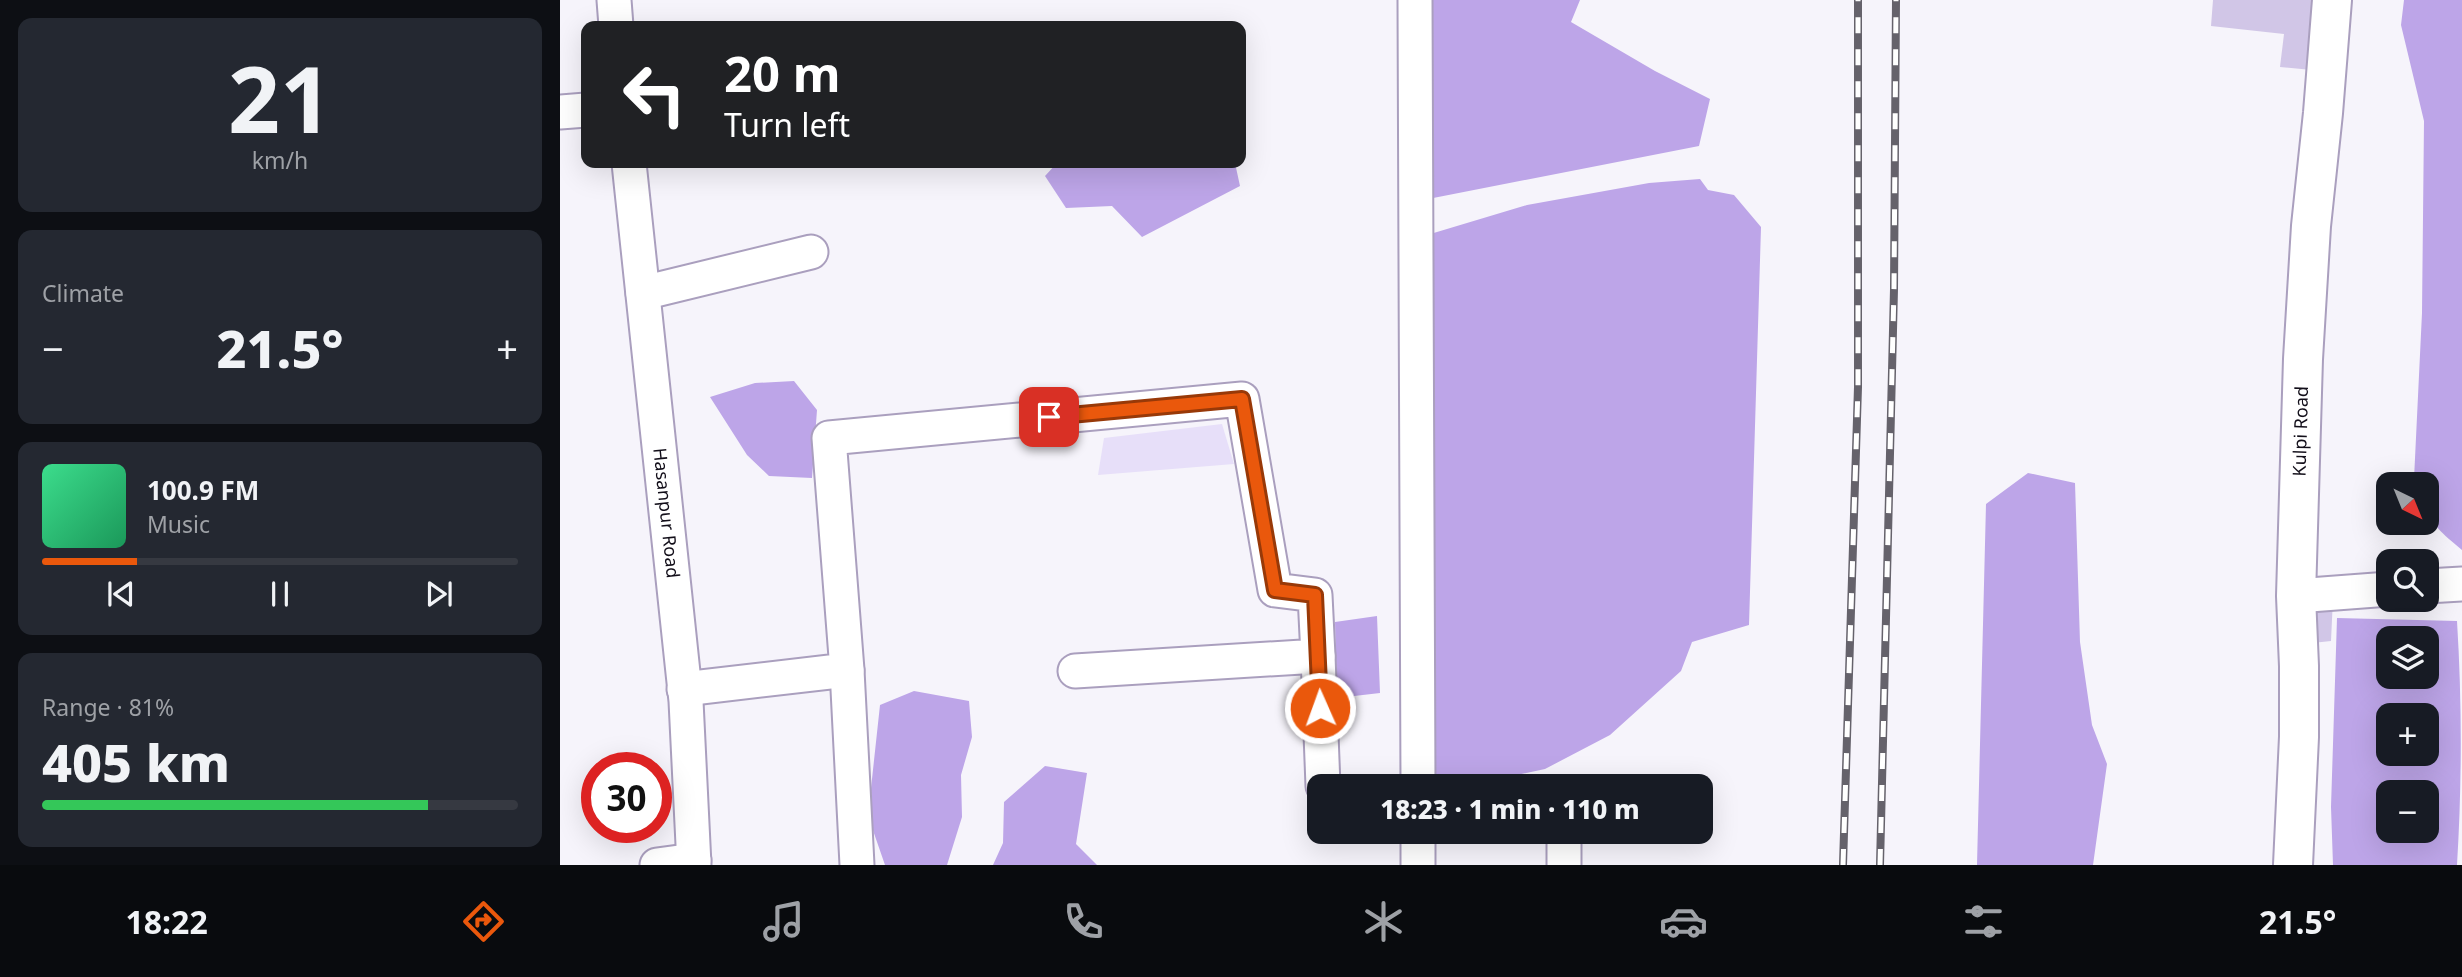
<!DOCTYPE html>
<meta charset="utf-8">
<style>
:root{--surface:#171b24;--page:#242831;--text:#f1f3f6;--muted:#9ea1a6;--line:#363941;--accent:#ea580c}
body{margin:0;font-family:"Noto Sans",sans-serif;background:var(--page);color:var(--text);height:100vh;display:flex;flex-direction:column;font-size:26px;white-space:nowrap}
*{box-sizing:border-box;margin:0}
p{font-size:23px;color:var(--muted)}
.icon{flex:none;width:38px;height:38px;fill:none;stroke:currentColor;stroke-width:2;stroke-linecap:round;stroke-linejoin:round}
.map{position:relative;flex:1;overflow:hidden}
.side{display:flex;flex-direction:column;gap:18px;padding:18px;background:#0d0f14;width:560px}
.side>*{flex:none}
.hud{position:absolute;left:21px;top:21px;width:665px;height:147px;border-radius:14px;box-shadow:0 7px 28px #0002;background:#202124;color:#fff;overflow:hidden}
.needle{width:46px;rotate:137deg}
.tools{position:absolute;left:1816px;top:472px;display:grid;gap:14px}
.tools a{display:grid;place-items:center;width:63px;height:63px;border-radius:14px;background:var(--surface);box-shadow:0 7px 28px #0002;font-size:35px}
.speed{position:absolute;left:21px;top:752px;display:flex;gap:14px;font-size:35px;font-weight:700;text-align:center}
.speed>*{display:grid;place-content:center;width:91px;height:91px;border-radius:50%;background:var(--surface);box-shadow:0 7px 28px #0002;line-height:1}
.speed .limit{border:10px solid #d22;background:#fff;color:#111}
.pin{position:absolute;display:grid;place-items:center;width:60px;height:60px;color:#fff;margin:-30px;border-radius:14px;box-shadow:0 4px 10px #0006}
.me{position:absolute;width:77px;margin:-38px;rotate:358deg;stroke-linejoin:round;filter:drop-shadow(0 0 5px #0008)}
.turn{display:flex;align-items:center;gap:24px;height:147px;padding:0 28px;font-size:32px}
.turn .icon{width:91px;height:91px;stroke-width:2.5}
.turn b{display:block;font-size:49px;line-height:60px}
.big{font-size:52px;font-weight:800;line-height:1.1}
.side .card{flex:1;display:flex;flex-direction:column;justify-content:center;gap:10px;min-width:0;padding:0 24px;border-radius:14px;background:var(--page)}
.side .dial{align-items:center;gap:0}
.dial b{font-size:91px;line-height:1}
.song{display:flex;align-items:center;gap:21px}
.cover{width:84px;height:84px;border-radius:10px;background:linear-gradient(135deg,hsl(150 70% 55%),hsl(150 70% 35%))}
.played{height:7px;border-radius:4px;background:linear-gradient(90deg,var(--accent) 20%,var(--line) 20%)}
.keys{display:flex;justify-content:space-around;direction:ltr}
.heat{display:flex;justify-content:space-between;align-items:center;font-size:38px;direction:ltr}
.charge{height:10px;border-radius:5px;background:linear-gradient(90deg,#34c759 81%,var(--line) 0)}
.trip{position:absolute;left:747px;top:774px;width:406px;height:70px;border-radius:14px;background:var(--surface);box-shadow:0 7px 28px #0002;font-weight:800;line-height:70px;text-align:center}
.menu{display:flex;height:112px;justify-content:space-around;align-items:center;background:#090b0e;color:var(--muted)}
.menu .icon{width:49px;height:49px}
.menu .current{color:var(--accent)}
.menu b{font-size:32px;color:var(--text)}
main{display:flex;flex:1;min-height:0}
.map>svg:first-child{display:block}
.green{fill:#e7dff9}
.water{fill:#bda5e8;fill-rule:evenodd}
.building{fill:#d1c6e7}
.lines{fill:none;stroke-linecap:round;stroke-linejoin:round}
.minor-casing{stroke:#aa9fbe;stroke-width:37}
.primary-casing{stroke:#aa9fbe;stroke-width:42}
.minor{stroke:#fff;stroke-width:33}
.primary{stroke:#fff;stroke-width:38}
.rail-casing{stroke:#65626b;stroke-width:8}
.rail{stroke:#fff;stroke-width:5;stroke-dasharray:16;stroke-linecap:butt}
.route-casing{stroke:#983908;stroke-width:18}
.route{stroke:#ea580c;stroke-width:12}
.labels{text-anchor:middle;stroke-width:5;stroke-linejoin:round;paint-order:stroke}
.street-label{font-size:18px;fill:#120e19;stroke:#fff}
</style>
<main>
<section class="side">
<div class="card dial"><b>21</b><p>km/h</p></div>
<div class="card"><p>Climate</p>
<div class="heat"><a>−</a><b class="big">21.5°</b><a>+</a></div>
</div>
<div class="card">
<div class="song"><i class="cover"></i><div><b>100.9 FM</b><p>Music</p></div></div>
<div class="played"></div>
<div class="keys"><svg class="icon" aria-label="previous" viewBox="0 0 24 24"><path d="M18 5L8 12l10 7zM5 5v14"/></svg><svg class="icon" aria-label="pause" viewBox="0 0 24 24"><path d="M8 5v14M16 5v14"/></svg><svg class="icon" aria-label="next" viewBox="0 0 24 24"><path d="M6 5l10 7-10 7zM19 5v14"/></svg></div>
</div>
<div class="card"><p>Range · 81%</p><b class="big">405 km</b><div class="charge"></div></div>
</section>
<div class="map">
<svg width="1902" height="865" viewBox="0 0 1902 865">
<rect width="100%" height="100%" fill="#f6f4fb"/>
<path class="green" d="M 662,424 L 674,464 L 538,475 L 544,438 Z"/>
<path class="water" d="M 863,0 L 1020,0 L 1011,22 L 1095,71 L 1150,99 L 1139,146 L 863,200 Z
M 1844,0 L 1902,0 L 1902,550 C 1874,526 1867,523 1867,485 L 1857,485 L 1854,479 L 1862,313 L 1864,121 L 1841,25 Z
M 497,163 L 675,163 L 680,186 L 582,237 L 552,206 L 506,208 L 485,176 Z
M 1140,179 L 1148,190 L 1174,195 L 1201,227 L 1189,625 L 1132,642 L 1121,671 L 1050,735 L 985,769 L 906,786 L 897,786 L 868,771 L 867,235 L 967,205 L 1089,183 Z
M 234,381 L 257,410 L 252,478 L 209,476 L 187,455 L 150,397 L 195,383 Z
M 1468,473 L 1515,483 L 1520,642 L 1532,725 L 1547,764 L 1533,865 L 1417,865 L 1426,504 Z
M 817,616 L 820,693 L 777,698 L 775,622 Z
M 1777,618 L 1897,621 C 1902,701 1902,784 1897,865 L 1773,865 L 1771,807 ZM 1829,639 L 1867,639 L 1867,677 L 1829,677 ZM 1829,716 L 1867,716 L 1867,754 L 1829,754 ZM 1829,793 L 1867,793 L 1867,831 L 1829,831 Z
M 354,691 L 409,701 L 412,737 L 401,775 L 402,817 L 387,865 L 325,865 L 308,816 L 320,705 Z
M 485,766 L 527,773 L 516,844 L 537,865 L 433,865 L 443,843 L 444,802 Z"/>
<path class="building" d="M 1653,0 L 1769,0 L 1762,71 L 1720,67 L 1724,34 L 1651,26 Z
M 1773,598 L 1771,641 L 1743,644 L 1741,600 Z"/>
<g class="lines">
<defs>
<g id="minor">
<path d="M 54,0 L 56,26"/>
<path d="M 855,0 L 858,786"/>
<path d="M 0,112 L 26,110"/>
<path id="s1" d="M 69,163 L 126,701 L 134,865"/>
<path d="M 83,293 L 251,252"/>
<path d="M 1867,586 L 1902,584"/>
<path d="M 1736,596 L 1829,589"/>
<path d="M 758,656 L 763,786"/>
<path d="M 287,670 L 297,865"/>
<path d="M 124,689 L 287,670 L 269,438 L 682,399 L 715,590 L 755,595 L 758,656 L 515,671"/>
<path d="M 858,831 L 858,865"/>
<path d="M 97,865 L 134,860"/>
<path d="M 1004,865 L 1004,831"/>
</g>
<g id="primary">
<path id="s2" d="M 1733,865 L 1739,737 L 1739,666 L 1736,596 L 1743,359 L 1751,226 L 1763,113 L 1772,0"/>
</g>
</defs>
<use href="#minor" class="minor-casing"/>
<use href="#primary" class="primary-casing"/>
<use href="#minor" class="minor"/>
<use href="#primary" class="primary"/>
<defs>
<path id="rail" d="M 1283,865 L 1298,387 L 1298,0
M 1320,865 L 1334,289 L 1336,0"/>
</defs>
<use href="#rail" class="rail-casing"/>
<use href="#rail" class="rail"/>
</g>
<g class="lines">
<defs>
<path id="route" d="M 489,417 L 682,399 L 715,590 L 755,595 L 760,708"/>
</defs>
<use href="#route" class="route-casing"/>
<use href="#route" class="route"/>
</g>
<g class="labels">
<g class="street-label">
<text dy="6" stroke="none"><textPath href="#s2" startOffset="434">Kulpi Road</textPath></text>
<text dy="6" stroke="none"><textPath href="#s1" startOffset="352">Hasanpur Road</textPath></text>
</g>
</g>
</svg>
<div class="tools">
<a><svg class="needle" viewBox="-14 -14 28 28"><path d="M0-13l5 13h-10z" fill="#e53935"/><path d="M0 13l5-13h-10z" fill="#9ea1a6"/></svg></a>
<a><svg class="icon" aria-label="search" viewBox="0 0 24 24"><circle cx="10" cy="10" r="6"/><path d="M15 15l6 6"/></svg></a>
<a><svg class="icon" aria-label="layers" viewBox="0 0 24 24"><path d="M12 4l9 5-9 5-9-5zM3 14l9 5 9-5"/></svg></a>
<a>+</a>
<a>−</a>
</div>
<div class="speed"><div class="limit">30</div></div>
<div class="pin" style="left:489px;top:417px;background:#d93025"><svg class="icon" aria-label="arrive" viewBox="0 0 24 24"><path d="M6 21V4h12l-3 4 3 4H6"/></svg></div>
<svg class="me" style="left:760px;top:708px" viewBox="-20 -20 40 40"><circle r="17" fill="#ea580c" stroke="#fff" stroke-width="3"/><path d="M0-11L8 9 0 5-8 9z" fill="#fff"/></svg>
<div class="trip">18:23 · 1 min · 110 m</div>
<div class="hud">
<div class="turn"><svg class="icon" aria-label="left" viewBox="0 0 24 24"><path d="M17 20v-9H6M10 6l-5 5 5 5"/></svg><div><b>20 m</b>Turn left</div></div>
</div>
</div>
</main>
<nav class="menu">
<b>18:22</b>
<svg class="icon current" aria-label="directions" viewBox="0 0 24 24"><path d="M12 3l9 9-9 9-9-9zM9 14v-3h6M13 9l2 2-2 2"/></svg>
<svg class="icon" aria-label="music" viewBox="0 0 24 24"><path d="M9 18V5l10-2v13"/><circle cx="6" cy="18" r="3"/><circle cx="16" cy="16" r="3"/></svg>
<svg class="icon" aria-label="phone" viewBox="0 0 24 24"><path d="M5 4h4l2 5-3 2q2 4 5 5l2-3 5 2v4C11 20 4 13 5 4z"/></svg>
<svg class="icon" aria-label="climate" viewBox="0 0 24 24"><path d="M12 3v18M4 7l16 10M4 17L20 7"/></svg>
<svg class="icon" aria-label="car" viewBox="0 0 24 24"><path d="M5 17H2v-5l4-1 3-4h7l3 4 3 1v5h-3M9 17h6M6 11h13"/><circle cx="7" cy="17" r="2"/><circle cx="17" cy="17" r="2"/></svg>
<svg class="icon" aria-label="filters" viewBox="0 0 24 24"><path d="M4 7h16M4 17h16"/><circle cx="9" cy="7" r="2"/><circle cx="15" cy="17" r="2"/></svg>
<b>21.5°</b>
</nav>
